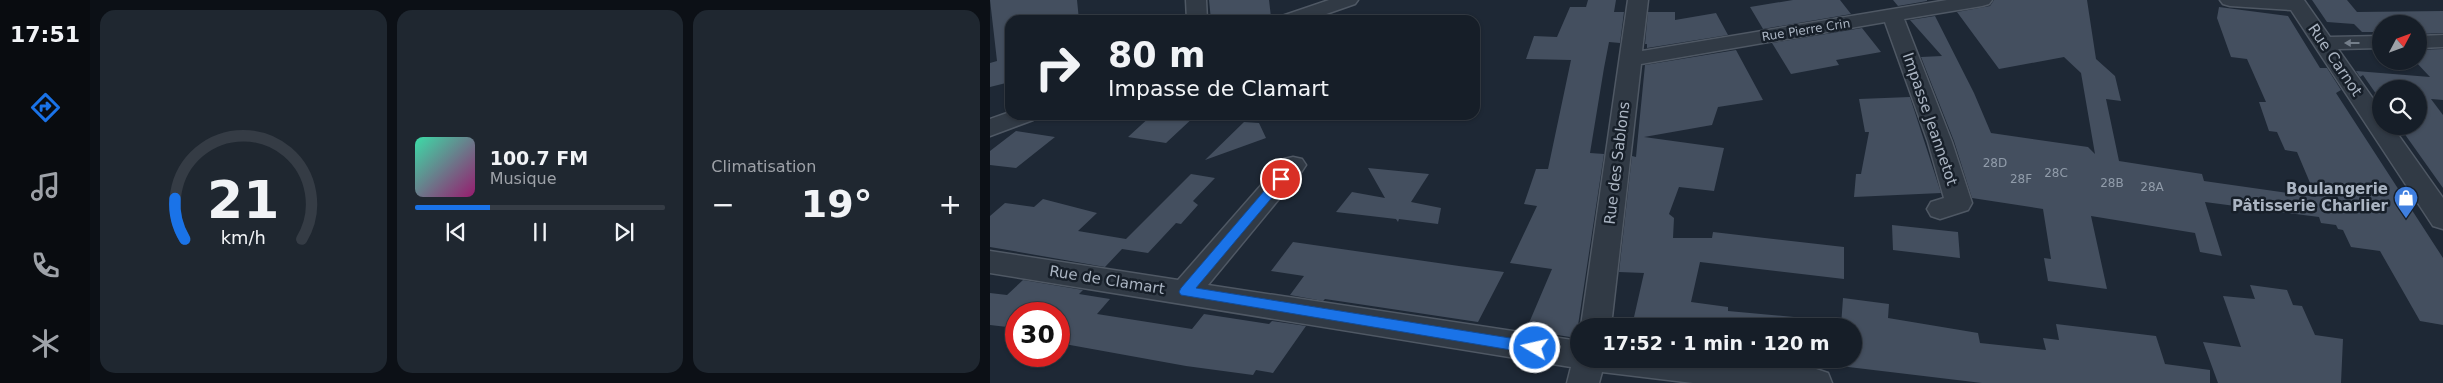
<!DOCTYPE html>
<html lang="fr">
<meta charset="utf-8">
<style>
:root{--surface:#161e28;--page:#1f2730;--text:#f1f3f6;--muted:#9ea2a8;--line:#353c45;--accent:#1a73e8}
body{margin:0;font-family:"DejaVu Sans",sans-serif;background:var(--page);color:var(--text);height:100vh;display:flex;flex-direction:column;font-size:19px;white-space:nowrap}
*{box-sizing:border-box;margin:0}
p{font-size:16px;color:var(--muted)}
.icon{flex:none;width:28px;height:28px;fill:none;stroke:currentColor;stroke-width:2;stroke-linecap:round;stroke-linejoin:round}
.map{position:relative;flex:1;overflow:hidden}
.sheet{display:flex;flex-direction:column;gap:10px;padding:10px;background:#0c1016;width:900px}
.sheet>*{flex:none}
.hud{position:absolute;left:15px;top:15px;width:475px;height:105px;border-radius:15px;box-shadow:0 1px 4px #0004,0 0 0 1px var(--line);background:#161e28;color:var(--text);overflow:hidden}
.needle{width:32px;rotate:49deg}
.buttons{position:absolute;left:1382px;top:15px;display:grid;gap:10px}
.buttons a{display:grid;place-items:center;width:55px;height:55px;border-radius:50%;background:var(--surface);box-shadow:0 1px 4px #0004,0 0 0 1px var(--line);font-size:25px}
.speed{position:absolute;left:15px;top:302px;display:flex;gap:10px;font-size:25px;font-weight:700;text-align:center}
.speed>*{display:grid;place-content:center;width:65px;height:65px;border-radius:50%;background:var(--surface);box-shadow:0 1px 4px #0004,0 0 0 1px var(--line);line-height:1}
.speed .limit{border:8px solid #d22;background:#fff;color:#111}
.pin{position:absolute;display:grid;place-items:center;width:42px;height:42px;color:#fff;margin:-21px;border:2px solid #fff;border-radius:50%;box-shadow:0 1px 5px #0007}
.me{position:absolute;width:55px;margin:-28px;rotate:279deg;stroke-linejoin:round;filter:drop-shadow(0 0 4px #0008)}
.turn{display:flex;align-items:center;gap:18px;height:105px;padding:0 20px;font-size:22px}
.turn .icon{width:65px;height:65px;stroke-width:2.5}
.turn b{display:block;font-size:35px;line-height:42px}
.big{font-size:38px;font-weight:700;line-height:1.1}
.sheet .widget{flex:1;display:flex;flex-direction:column;justify-content:center;gap:8px;min-width:0;padding:0 18px;border-radius:15px;background:var(--page)}
.sheet .dial{align-items:center;gap:0}
.dial svg{height:130px;overflow:visible;fill:none;stroke:var(--line);stroke-width:7;stroke-linecap:round;text-anchor:middle}
.dial text{fill:var(--text);stroke:none}
.song{display:flex;align-items:center;gap:15px}
.cover{width:60px;height:60px;border-radius:8px;background:linear-gradient(135deg,hsl(160 70% 55%),hsl(320 70% 35%))}
.played{height:5px;border-radius:2px;background:linear-gradient(90deg,var(--accent) 30%,var(--line) 30%)}
.keys{display:flex;justify-content:space-around;direction:ltr}
.heat{display:flex;justify-content:space-between;align-items:center;font-size:28px;direction:ltr}
.sheet .tiles{flex:1;display:grid;gap:10px;grid-template-columns:repeat(3,1fr)}
.trip{position:absolute;left:580px;top:318px;width:292px;height:50px;border-radius:25px;background:var(--surface);box-shadow:0 1px 4px #0004,0 0 0 1px var(--line);font-weight:700;line-height:50px;text-align:center}
main{display:flex;flex:1;min-height:0}
.menu{display:flex;flex-direction:column;width:90px;justify-content:space-around;align-items:center;background:#090c10;color:var(--muted)}
.menu .icon{width:35px;height:35px}
.menu .selected{color:var(--accent)}
.menu b{font-size:22px;color:var(--text)}
.map>svg:first-child{display:block}
.building{fill:#444f5f}
.lines{fill:none;stroke-linecap:round;stroke-linejoin:round}
.street-casing{stroke:#4f5864;stroke-width:3}
.street{fill:#313a45;fill-rule:evenodd}
.oneway{fill:#747e8a}
.route{fill:#1a73e8;stroke:#114b97}
.labels{text-anchor:middle;stroke-width:5;stroke-linejoin:round;paint-order:stroke}
.far-street-label{font-size:12px;fill:#abb5c3;stroke:#171f29}
.number-label{font-size:12px;fill:#919caa}
.street-label{font-size:15px;fill:#abb5c3;stroke:#171f29}
.poi-label{font-size:15px;font-weight:bold;fill:#abb5c3;stroke:#171f29;text-anchor:end}
</style>
<main>
<nav class="menu">
<b>17:51</b>
<svg class="icon selected" aria-label="directions" viewBox="0 0 24 24"><path d="M12 3l9 9-9 9-9-9zM9 14v-3h6M13 9l2 2-2 2"/></svg>
<svg class="icon" aria-label="music" viewBox="0 0 24 24"><path d="M9 18V5l10-2v13"/><circle cx="6" cy="18" r="3"/><circle cx="16" cy="16" r="3"/></svg>
<svg class="icon" aria-label="phone" viewBox="0 0 24 24"><path d="M5 4h4l2 5-3 2q2 4 5 5l2-3 5 2v4C11 20 4 13 5 4z"/></svg>
<svg class="icon" aria-label="climate" viewBox="0 0 24 24"><path d="M12 3v18M4 7l16 10M4 17L20 7"/></svg>
</nav>
<section class="sheet">
<div class="tiles">
<div class="widget dial"><svg viewBox="0 0 100 80">
<path d="M14 69A42 42 0 1 1 86 69"/>
<path d="M14 69A42 42 0 0 1 8 44" stroke="#1a73e8"/>
<text x="50" y="56" font-size="32" font-weight="700">21</text>
<text x="50" y="72" font-size="11">km/h</text>
</svg></div>
<div class="widget">
<div class="song"><i class="cover"></i><div><b>100.7 FM</b><p>Musique</p></div></div>
<div class="played"></div>
<div class="keys"><svg class="icon" aria-label="previous" viewBox="0 0 24 24"><path d="M18 5L8 12l10 7zM5 5v14"/></svg><svg class="icon" aria-label="pause" viewBox="0 0 24 24"><path d="M8 5v14M16 5v14"/></svg><svg class="icon" aria-label="next" viewBox="0 0 24 24"><path d="M6 5l10 7-10 7zM19 5v14"/></svg></div>
</div>
<div class="widget"><p>Climatisation</p>
<div class="heat"><a>−</a><b class="big">19°</b><a>+</a></div>
</div>
</div>
</section>
<div class="map">
<svg width="1453" height="383" viewBox="0 0 1453 383">
<rect width="100%" height="100%" fill="#1e2835"/>
<path class="building" d="M 0,0 L 87,0 L 89,20 L 20,20 L 20,82 L 0,87 L 0,63 L 7,61 Z
M 219,0 L 279,0 L 281,17 L 270,20 L 221,20 Z
M 598,0 L 626,0 L 624,12 L 634,12 L 630,43 L 619,42 L 614,68 L 600,153 L 614,154 L 587,332 L 580,337 L 536,330 L 562,269 L 520,263 L 547,206 L 534,204 L 546,169 L 558,169 L 581,60 L 536,59 L 544,36 L 567,37 L 580,7 L 596,7 Z
M 803,0 L 850,0 L 861,14 L 773,29 L 760,7 Z
M 903,0 L 937,0 L 937,1 L 908,6 Z
M 1004,0 L 1097,0 L 1106,59 L 1125,76 L 1131,101 L 1116,99 L 1129,161 L 1212,174 L 1214,181 L 1326,197 L 1307,152 L 1295,150 L 1287,132 L 1279,131 L 1269,102 L 1276,102 L 1257,59 L 1241,57 L 1227,18 L 1229,7 L 1298,16 L 1330,68 L 1337,68 L 1351,90 L 1346,93 L 1453,258 L 1453,325 L 1430,321 L 1390,251 L 1361,247 L 1353,230 L 1348,229 L 1346,225 L 1331,223 L 1329,217 L 1215,202 L 1232,256 L 1210,252 L 1205,233 L 1101,216 L 1117,289 L 1058,281 L 1054,258 L 1061,259 L 1053,209 L 982,198 L 964,141 L 931,57 L 952,56 L 920,20 L 945,16 L 984,93 L 1001,133 L 1098,147 L 1105,154 L 1091,73 L 1074,57 L 1009,69 L 967,12 L 1000,6 Z
M 1322,0 L 1357,0 L 1367,12 L 1453,11 L 1453,33 L 1429,34 L 1429,24 L 1391,24 L 1391,32 L 1372,32 L 1364,24 L 1337,22 Z
M 658,12 L 685,12 L 685,20 L 726,13 L 738,35 L 657,48 L 657,44 L 655,44 Z
M 872,28 L 891,52 L 846,60 L 849,65 L 801,74 L 782,43 Z
M 1453,49 L 1453,100 L 1441,99 L 1453,115 L 1453,188 L 1409,126 L 1429,126 L 1429,89 L 1391,89 L 1391,101 L 1373,75 L 1370,77 L 1366,71 L 1440,77 L 1425,61 L 1429,61 L 1429,50 Z
M 746,50 L 773,100 L 728,107 L 722,125 L 654,137 L 734,148 L 724,191 L 689,187 L 679,214 L 684,218 L 683,238 L 722,238 L 723,232 L 854,247 L 854,279 L 710,262 L 701,302 L 738,307 L 738,311 L 804,317 L 804,326 L 642,326 L 654,273 L 629,272 L 642,156 L 646,157 L 647,146 L 655,65 Z
M 920,97 L 951,193 L 864,197 L 866,174 L 871,174 L 879,132 L 875,132 L 869,99 Z
M 162,115 L 206,115 L 176,143 L 138,137 Z
M 254,122 L 269,123 L 276,138 L 215,160 Z
M 26,131 L 65,137 L 26,168 L 0,165 L 0,151 Z
M 378,168 L 439,174 L 421,202 L 451,208 L 448,224 L 409,219 L 408,222 L 406,219 L 346,212 L 362,192 L 395,198 Z
M 201,174 L 225,178 L 203,201 L 208,205 L 191,224 L 186,223 L 158,253 L 132,249 L 115,267 L 0,247 L 0,216 L 15,203 L 44,207 L 53,199 L 107,213 L 88,231 L 136,239 Z
M 902,225 L 968,232 L 970,258 L 903,250 Z
M 303,242 L 469,266 L 514,272 L 488,322 L 335,299 L 333,301 L 300,295 L 314,276 L 281,271 Z
M 33,280 L 93,290 L 89,294 L 120,299 L 107,314 L 202,329 L 214,314 L 279,324 L 282,321 L 316,326 L 283,373 L 266,370 L 263,375 L 196,366 L 69,343 L 69,314 L 26,311 L 26,328 L 0,325 L 0,293 L 17,295 Z
M 1260,285 L 1297,290 L 1303,305 L 1312,306 L 1325,335 L 1353,339 L 1351,383 L 1228,383 L 1213,342 L 1251,347 L 1233,296 L 1265,299 Z
M 853,298 L 899,304 L 898,318 L 988,333 L 990,343 L 1056,350 L 1053,338 L 1069,340 L 1066,324 L 1166,336 L 1175,364 L 1220,370 L 1220,383 L 992,383 L 850,366 L 850,359 L 864,359 L 864,326 L 851,326 Z"/>
<g class="lines">
<defs>
<path id="street" d="M 196,0 L 216,0 L 217,20 L 197,20 Z
M 339,0 L 368,0 L 365,4 L 319,20 L 289,20 L 292,16 Z
M 638,0 L 658,0 L 652,51 L 957,0 L 1002,0 L 999,4 L 992,6 L 914,19 L 962,142 L 982,203 L 978,210 L 950,219 L 941,216 L 937,209 L 941,202 L 954,198 L 938,142 L 895,22 L 651,64 L 621,326 L 591,326 Z
M 1230,0 L 1314,0 L 1340,37 L 1391,36 L 1391,48 L 1348,49 L 1391,110 L 1391,126 L 1402,126 L 1453,198 L 1453,229 L 1443,226 L 1301,10 L 1240,6 L 1233,4 Z
M 1453,35 L 1453,47 L 1429,48 L 1429,36 Z
M 20,112 L 20,115 L 47,115 L 43,120 L 0,136 L 0,119 Z
M 303,157 L 312,159 L 316,165 L 312,171 L 218,285 L 589,341 L 589,359 L 735,359 L 826,369 L 838,373 L 842,383 L 703,383 L 612,372 L 609,383 L 577,383 L 581,367 L 0,273 L 0,251 L 188,280 L 294,159 Z"/>
</defs>
<use href="#street" class="street-casing"/>
<use href="#street" class="street"/>
</g>
<defs><path id="oneway-solid" d="M-6-.8H1V-3.2L6.5 0L1 3.2V.8H-6Z" transform="scale(1.25)"/></defs>
<use class="oneway" href="#oneway-solid" transform="translate(1362 43) rotate(180)"/>
<path class="route" d="M 291,175 L 297,179 L 295,182 L 206,288 L 545,342 L 549,344 L 551,348 L 549,352 L 545,354 L 191,295 L 189,292 L 191,288 L 287,176 Z"/>
<defs>
<symbol id="shop-pin" viewBox="-11 -11 22 30"><path d="M0 17L-7.5 6A9.5 9.5 0 1 1 7.5 6Z" fill="#3f7fe0" stroke="#171f29"/><path d="M-5-2.5h2.3a2.7 3.5 0 0 1 5.4 0H5L5.5 6h-11ZM-1.5-2.5h3a1.5 2.3 0 0 0-3 0Z" fill="#fff"/></symbol>
</defs>
<g fill-rule="evenodd">
<use href="#shop-pin" x="1402" y="184" width="28" height="38"/>
</g>
<g class="labels">
<g class="far-street-label">
<text transform="translate(816 30) rotate(-9)" y="4">Rue Pierre Crin</text>
</g>
<g class="number-label">
<text x="1005" y="167">28D</text>
<text x="1066" y="177">28C</text>
<text x="1031" y="183">28F</text>
<text x="1122" y="187">28B</text>
<text x="1162" y="191">28A</text>
</g>
<g class="street-label">
<text transform="translate(1345 60) rotate(56)" y="5">Rue Carnot</text>
<text transform="translate(940 119) rotate(71)" y="5">Impasse Jeannetot</text>
<text transform="translate(627 163) rotate(-83)" y="5">Rue des Sablons</text>
<text transform="translate(117 280) rotate(9)" y="5">Rue de Clamart</text>
</g>
<g class="poi-label">
<text x="1398" y="194">Boulangerie<tspan x="1398" dy="17">Pâtisserie Charlier</tspan></text>
</g>
</g>
</svg>
<div class="buttons">
<a><svg class="needle" viewBox="-14 -14 28 28"><path d="M0-13l5 13h-10z" fill="#e53935"/><path d="M0 13l5-13h-10z" fill="#9ea2a8"/></svg></a>
<a><svg class="icon" aria-label="search" viewBox="0 0 24 24"><circle cx="10" cy="10" r="6"/><path d="M15 15l6 6"/></svg></a>
</div>
<div class="speed"><div class="limit">30</div></div>
<div class="pin" style="left:291px;top:179px;background:#d93025"><svg class="icon" aria-label="arrive" viewBox="0 0 24 24"><path d="M6 21V4h12l-3 4 3 4H6"/></svg></div>
<svg class="me" style="left:545px;top:348px" viewBox="-20 -20 40 40"><circle r="17" fill="#1a73e8" stroke="#fff" stroke-width="3"/><path d="M0-11L8 9 0 5-8 9z" fill="#fff"/></svg>
<div class="trip">17:52 · 1 min · 120 m</div>
<div class="hud">
<div class="turn"><svg class="icon" aria-label="right" viewBox="0 0 24 24"><path d="M7 20v-9h11M14 6l5 5-5 5"/></svg><div><b>80 m</b>Impasse de Clamart</div></div>
</div>
</div>
</main>
